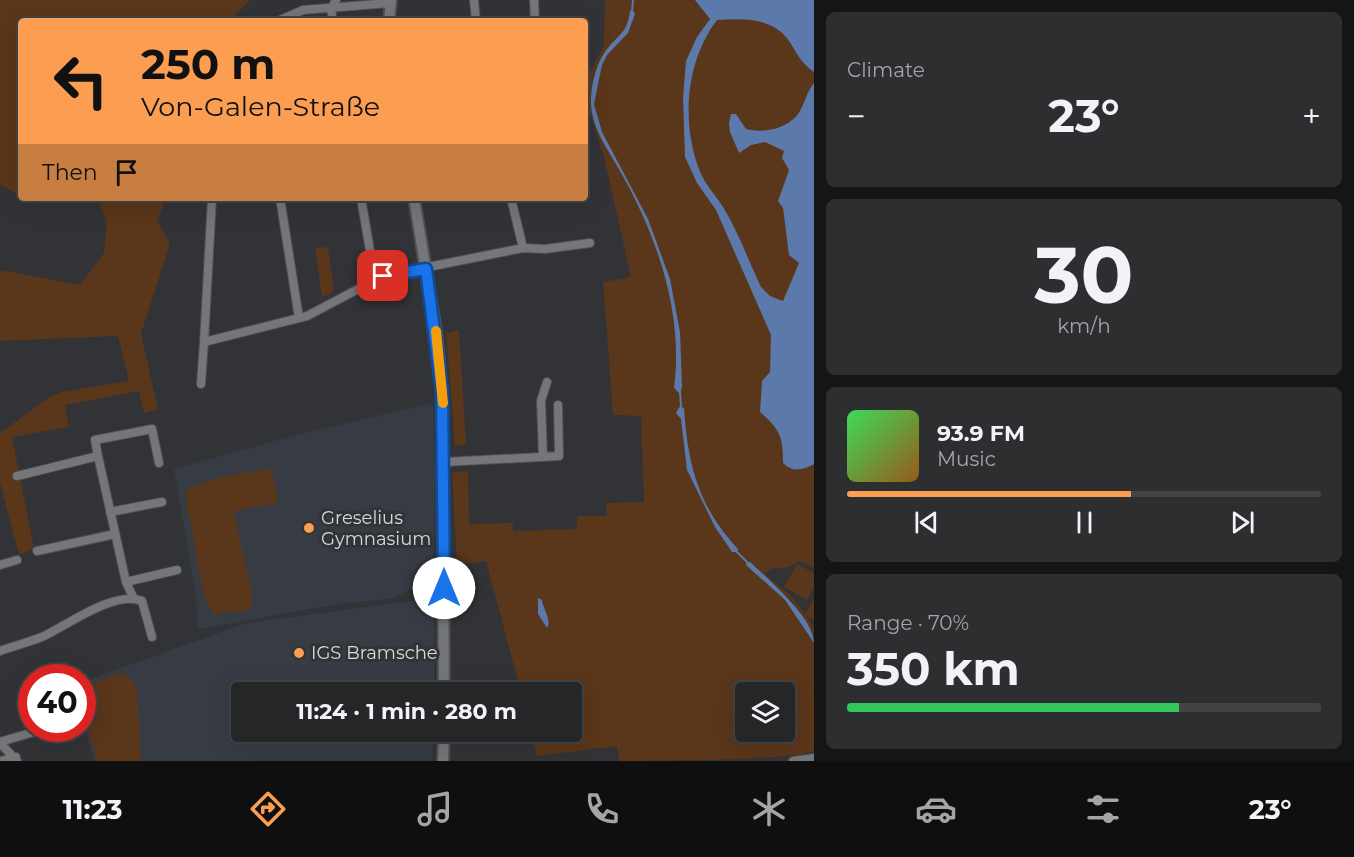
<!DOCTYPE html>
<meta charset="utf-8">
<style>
:root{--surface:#252628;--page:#2d2e30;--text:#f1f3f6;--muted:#a3a5a8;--line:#424345;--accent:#fc9e52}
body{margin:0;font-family:Montserrat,sans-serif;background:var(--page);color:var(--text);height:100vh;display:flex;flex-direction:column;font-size:22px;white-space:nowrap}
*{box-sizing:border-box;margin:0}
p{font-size:20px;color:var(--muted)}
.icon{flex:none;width:33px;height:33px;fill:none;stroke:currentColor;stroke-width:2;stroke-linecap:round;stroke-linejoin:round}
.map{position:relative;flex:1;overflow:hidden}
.details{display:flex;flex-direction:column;gap:12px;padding:12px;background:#141516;width:540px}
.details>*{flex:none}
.top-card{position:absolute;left:18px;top:18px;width:570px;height:183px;border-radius:6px;box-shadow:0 6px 24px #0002,0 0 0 2px var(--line);background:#fc9e52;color:#111;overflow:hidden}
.buttons{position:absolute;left:735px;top:682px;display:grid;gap:12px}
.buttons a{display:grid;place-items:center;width:60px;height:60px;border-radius:6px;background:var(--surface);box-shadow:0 6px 24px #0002,0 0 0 2px var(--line);font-size:30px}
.speed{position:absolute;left:18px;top:664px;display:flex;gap:12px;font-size:30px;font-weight:700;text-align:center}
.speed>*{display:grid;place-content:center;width:78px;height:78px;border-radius:50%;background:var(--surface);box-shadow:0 6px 24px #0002,0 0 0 2px var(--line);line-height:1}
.speed .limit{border:9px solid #d22;background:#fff;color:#111}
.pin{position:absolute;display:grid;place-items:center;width:51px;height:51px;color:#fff;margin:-26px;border-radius:12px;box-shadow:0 3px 9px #0006}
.me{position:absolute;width:66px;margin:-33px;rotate:0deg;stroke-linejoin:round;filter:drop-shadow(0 0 4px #0008)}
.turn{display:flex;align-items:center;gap:21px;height:126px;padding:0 24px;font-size:27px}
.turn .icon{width:78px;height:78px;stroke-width:2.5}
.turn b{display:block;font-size:42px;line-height:51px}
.then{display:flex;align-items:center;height:57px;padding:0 24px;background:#0003;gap:12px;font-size:22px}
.big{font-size:45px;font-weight:700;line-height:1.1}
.details .tile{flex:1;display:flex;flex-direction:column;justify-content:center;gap:9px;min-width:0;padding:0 21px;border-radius:9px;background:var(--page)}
.details .dial{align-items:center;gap:0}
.dial b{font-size:78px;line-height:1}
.song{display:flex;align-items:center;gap:18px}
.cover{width:72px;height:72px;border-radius:9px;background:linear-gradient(135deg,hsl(130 70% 55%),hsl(30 70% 35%))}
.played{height:6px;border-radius:3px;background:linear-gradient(90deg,var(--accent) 60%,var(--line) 60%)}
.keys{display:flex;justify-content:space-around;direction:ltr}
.heat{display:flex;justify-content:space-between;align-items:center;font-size:33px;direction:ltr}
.charge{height:9px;border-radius:4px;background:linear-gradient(90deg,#34c759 70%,var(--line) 0)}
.trip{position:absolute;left:231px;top:682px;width:351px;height:60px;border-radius:6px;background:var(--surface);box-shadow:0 6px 24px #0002,0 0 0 2px var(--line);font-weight:700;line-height:60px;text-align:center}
.menu{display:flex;height:96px;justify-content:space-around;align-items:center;background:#0f0f10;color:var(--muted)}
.menu .icon{width:42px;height:42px}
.menu .active{color:var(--accent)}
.menu b{font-size:27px;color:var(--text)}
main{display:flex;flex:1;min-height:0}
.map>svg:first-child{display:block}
.built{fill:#373c44}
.green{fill:#5a361a;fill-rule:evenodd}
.water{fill:#5b79ab}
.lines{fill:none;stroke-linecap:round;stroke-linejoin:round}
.stream{stroke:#5b79ab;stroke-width:2}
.street-casing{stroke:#4e5052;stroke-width:10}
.secondary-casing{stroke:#4e5052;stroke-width:14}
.street{stroke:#74767a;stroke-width:8}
.secondary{stroke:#74767a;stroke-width:10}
.route-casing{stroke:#114b97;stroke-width:15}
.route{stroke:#1a73e8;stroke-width:10}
.slow{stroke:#f59e0b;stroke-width:10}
.poi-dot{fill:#fc9e52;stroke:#313336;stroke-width:2}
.labels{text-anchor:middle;stroke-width:6;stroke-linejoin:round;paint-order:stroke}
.poi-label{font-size:18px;fill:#d8d9db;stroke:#313336;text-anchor:start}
</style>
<main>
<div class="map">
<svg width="814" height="761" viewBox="0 0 814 761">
<rect width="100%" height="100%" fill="#313336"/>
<path class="built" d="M 433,403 L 435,477 L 433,579 L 391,599 L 344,603 L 198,629 L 196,598 L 174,469 L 300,434 Z
M 434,598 L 434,693 L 242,693 L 242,732 L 434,732 L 432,761 L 94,761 L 83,719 L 82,682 L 247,623 Z"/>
<path class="green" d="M 0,0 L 250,0 L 230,21 L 21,21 L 21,197 L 0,184 Z
M 605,0 L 814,0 L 814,568 L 800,561 L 789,567 L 770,569 L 765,574 L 793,598 L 805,614 L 814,598 L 814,620 L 806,616 L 814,628 L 814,635 L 791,600 L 761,578 L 785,600 L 814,643 L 814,751 C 789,761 656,761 619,761 L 617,746 L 537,756 L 531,732 L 572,732 L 572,693 L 521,693 L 486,561 L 457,565 L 452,473 L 468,471 L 469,524 L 513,523 L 513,531 L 577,529 L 577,516 L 607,516 L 606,503 L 644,502 L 641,416 L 613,415 L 603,282 L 631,277 L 603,153 L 588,107 L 590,72 L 604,46 ZM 746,693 L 784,693 L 784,732 L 746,732 Z
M 97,198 L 166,198 L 157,220 L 170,244 L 141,334 L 158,409 L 144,413 L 139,391 L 65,405 L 69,427 L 12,437 L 34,548 L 19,555 L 0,483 L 0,433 L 51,396 L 61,392 L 129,381 L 118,336 L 0,341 L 0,270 L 80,285 L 104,253 L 107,221 Z
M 328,247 L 334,292 L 322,297 L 315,248 Z
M 459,330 L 466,445 L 455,446 L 446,333 Z
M 272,469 L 278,503 L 234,511 L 251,590 L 252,610 L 214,614 L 204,597 L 185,494 C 196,478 253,472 272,469 Z
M 797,564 L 814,573 L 814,587 L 807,600 L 784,587 Z
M 125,673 L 137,687 L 141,761 L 97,761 L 83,710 L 83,685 Z"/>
<path class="water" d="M 695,0 L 814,0 L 814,72 C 795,59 795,44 781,32 C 763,17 739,19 717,20 C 686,61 681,121 699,169 C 705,186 718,197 726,212 C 740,236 749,262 761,287 L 770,296 L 783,301 L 799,263 L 789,255 L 783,208 L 778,201 L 789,170 L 782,158 L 784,151 L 765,142 L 751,145 L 739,153 L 730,132 L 729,123 L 731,114 L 736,114 L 746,129 C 765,134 792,128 801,109 C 806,99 807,92 814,83 L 814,464 C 803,470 793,473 783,463 C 783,436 780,430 760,412 L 762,381 L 770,372 L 771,335 L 716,210 L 697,183 L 685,157 L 683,98 L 686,61 L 697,37 L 710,19 Z
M 633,10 L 635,14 L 628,33 L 607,55 L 602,65 L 594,104 L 602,132 L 648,219 L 670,279 L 680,332 L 682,387 L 680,394 L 674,388 C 684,313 657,236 620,171 C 608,149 593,131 591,105 C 590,87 596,63 607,49 C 620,33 627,33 630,11 Z
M 680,406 L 684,408 C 688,465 698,506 738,549 L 737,552 L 732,552 L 715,527 L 687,470 L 681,419 L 676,413 Z
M 747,562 L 750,562 C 768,579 814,618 814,643 L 785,600 L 746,565 Z
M 538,598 L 542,600 C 543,609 552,620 547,628 L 538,614 Z"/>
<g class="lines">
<path class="stream" d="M 632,12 L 633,0
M 680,391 L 681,406
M 736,551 L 749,564"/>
<defs>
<path id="street" d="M 474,0 L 476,21
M 534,0 L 535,21
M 278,21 L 303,10 L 390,3
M 333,21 L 331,9 L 336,0
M 280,198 L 299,318
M 361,198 L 375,280
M 511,198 L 523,248
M 204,342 L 212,198
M 201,384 L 204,342 L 307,316 L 383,276 L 523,248 L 545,249 L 590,243
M 98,456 L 95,440 L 152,429 L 159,463
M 543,457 L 541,401 L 547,382
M 444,462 L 559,456 L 558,405
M 17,476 L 98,456 L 126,582 L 133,597
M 110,512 L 162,502
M 37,551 L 115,534
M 0,565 L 17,560
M 126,582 L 177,570
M 0,651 C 14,646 30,642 44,636 C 69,624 115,590 142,601 L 152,637
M 0,742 L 44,729
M 0,743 L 17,761
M 1,761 L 16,757
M 793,761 L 814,758"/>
<path id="secondary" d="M 389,21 L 391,0
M 414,198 L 436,331 L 442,392 L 444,693
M 443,761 L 444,732"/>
</defs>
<use href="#street" class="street-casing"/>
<use href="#secondary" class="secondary-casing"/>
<use href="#street" class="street"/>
<use href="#secondary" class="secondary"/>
</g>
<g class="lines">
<defs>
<path id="route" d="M 383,276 L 426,269 L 442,392 L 444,588"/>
</defs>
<use href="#route" class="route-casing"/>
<use href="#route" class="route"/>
<path class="slow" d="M 436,331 L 443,403"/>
</g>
<g class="poi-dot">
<circle cx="309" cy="528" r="6"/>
<circle cx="299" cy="653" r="6"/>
</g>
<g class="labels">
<g class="poi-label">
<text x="321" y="524">Greselius<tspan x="321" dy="21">Gymnasium</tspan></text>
<text x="311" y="659">IGS Bramsche</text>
</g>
</g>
</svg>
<div class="buttons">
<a><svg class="icon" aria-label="layers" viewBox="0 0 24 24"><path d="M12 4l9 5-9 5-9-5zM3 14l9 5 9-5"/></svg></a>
</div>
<div class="speed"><div class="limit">40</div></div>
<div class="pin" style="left:383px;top:276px;background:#d93025"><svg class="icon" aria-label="arrive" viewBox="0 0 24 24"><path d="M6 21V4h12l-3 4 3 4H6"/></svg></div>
<svg class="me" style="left:444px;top:588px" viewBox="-20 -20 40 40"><circle r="19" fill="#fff"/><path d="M0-13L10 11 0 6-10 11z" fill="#1a73e8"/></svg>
<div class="trip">11:24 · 1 min · 280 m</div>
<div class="top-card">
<div class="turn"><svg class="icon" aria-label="left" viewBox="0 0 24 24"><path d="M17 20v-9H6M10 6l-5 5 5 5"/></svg><div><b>250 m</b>Von-Galen-Straße</div></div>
<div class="then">Then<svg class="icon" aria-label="arrive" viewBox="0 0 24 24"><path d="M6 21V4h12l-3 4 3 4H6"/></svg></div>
</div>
</div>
<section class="details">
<div class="tile"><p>Climate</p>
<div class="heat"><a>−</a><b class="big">23°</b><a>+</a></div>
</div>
<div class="tile dial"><b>30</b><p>km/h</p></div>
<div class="tile">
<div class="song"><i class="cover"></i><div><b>93.9 FM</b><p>Music</p></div></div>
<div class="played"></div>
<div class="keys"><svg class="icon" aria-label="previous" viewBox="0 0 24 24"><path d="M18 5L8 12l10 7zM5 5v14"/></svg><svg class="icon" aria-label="pause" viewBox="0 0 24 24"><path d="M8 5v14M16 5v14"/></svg><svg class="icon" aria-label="next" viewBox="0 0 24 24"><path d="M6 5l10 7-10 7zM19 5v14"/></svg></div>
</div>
<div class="tile"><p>Range · 70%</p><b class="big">350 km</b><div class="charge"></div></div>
</section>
</main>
<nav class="menu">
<b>11:23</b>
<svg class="icon active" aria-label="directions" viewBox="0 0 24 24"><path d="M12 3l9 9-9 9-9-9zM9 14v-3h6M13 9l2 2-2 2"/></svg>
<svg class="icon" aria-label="music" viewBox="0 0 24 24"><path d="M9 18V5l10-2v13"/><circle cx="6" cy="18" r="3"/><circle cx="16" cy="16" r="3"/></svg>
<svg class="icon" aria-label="phone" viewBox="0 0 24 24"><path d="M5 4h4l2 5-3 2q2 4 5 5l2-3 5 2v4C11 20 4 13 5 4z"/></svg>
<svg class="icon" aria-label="climate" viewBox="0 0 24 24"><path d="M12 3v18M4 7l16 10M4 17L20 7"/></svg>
<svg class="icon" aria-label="car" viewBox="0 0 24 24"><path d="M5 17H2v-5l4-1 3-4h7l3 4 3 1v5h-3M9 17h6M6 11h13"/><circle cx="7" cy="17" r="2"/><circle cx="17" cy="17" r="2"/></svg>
<svg class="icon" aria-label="filters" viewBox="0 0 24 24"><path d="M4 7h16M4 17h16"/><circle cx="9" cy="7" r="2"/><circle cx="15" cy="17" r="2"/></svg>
<b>23°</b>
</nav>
